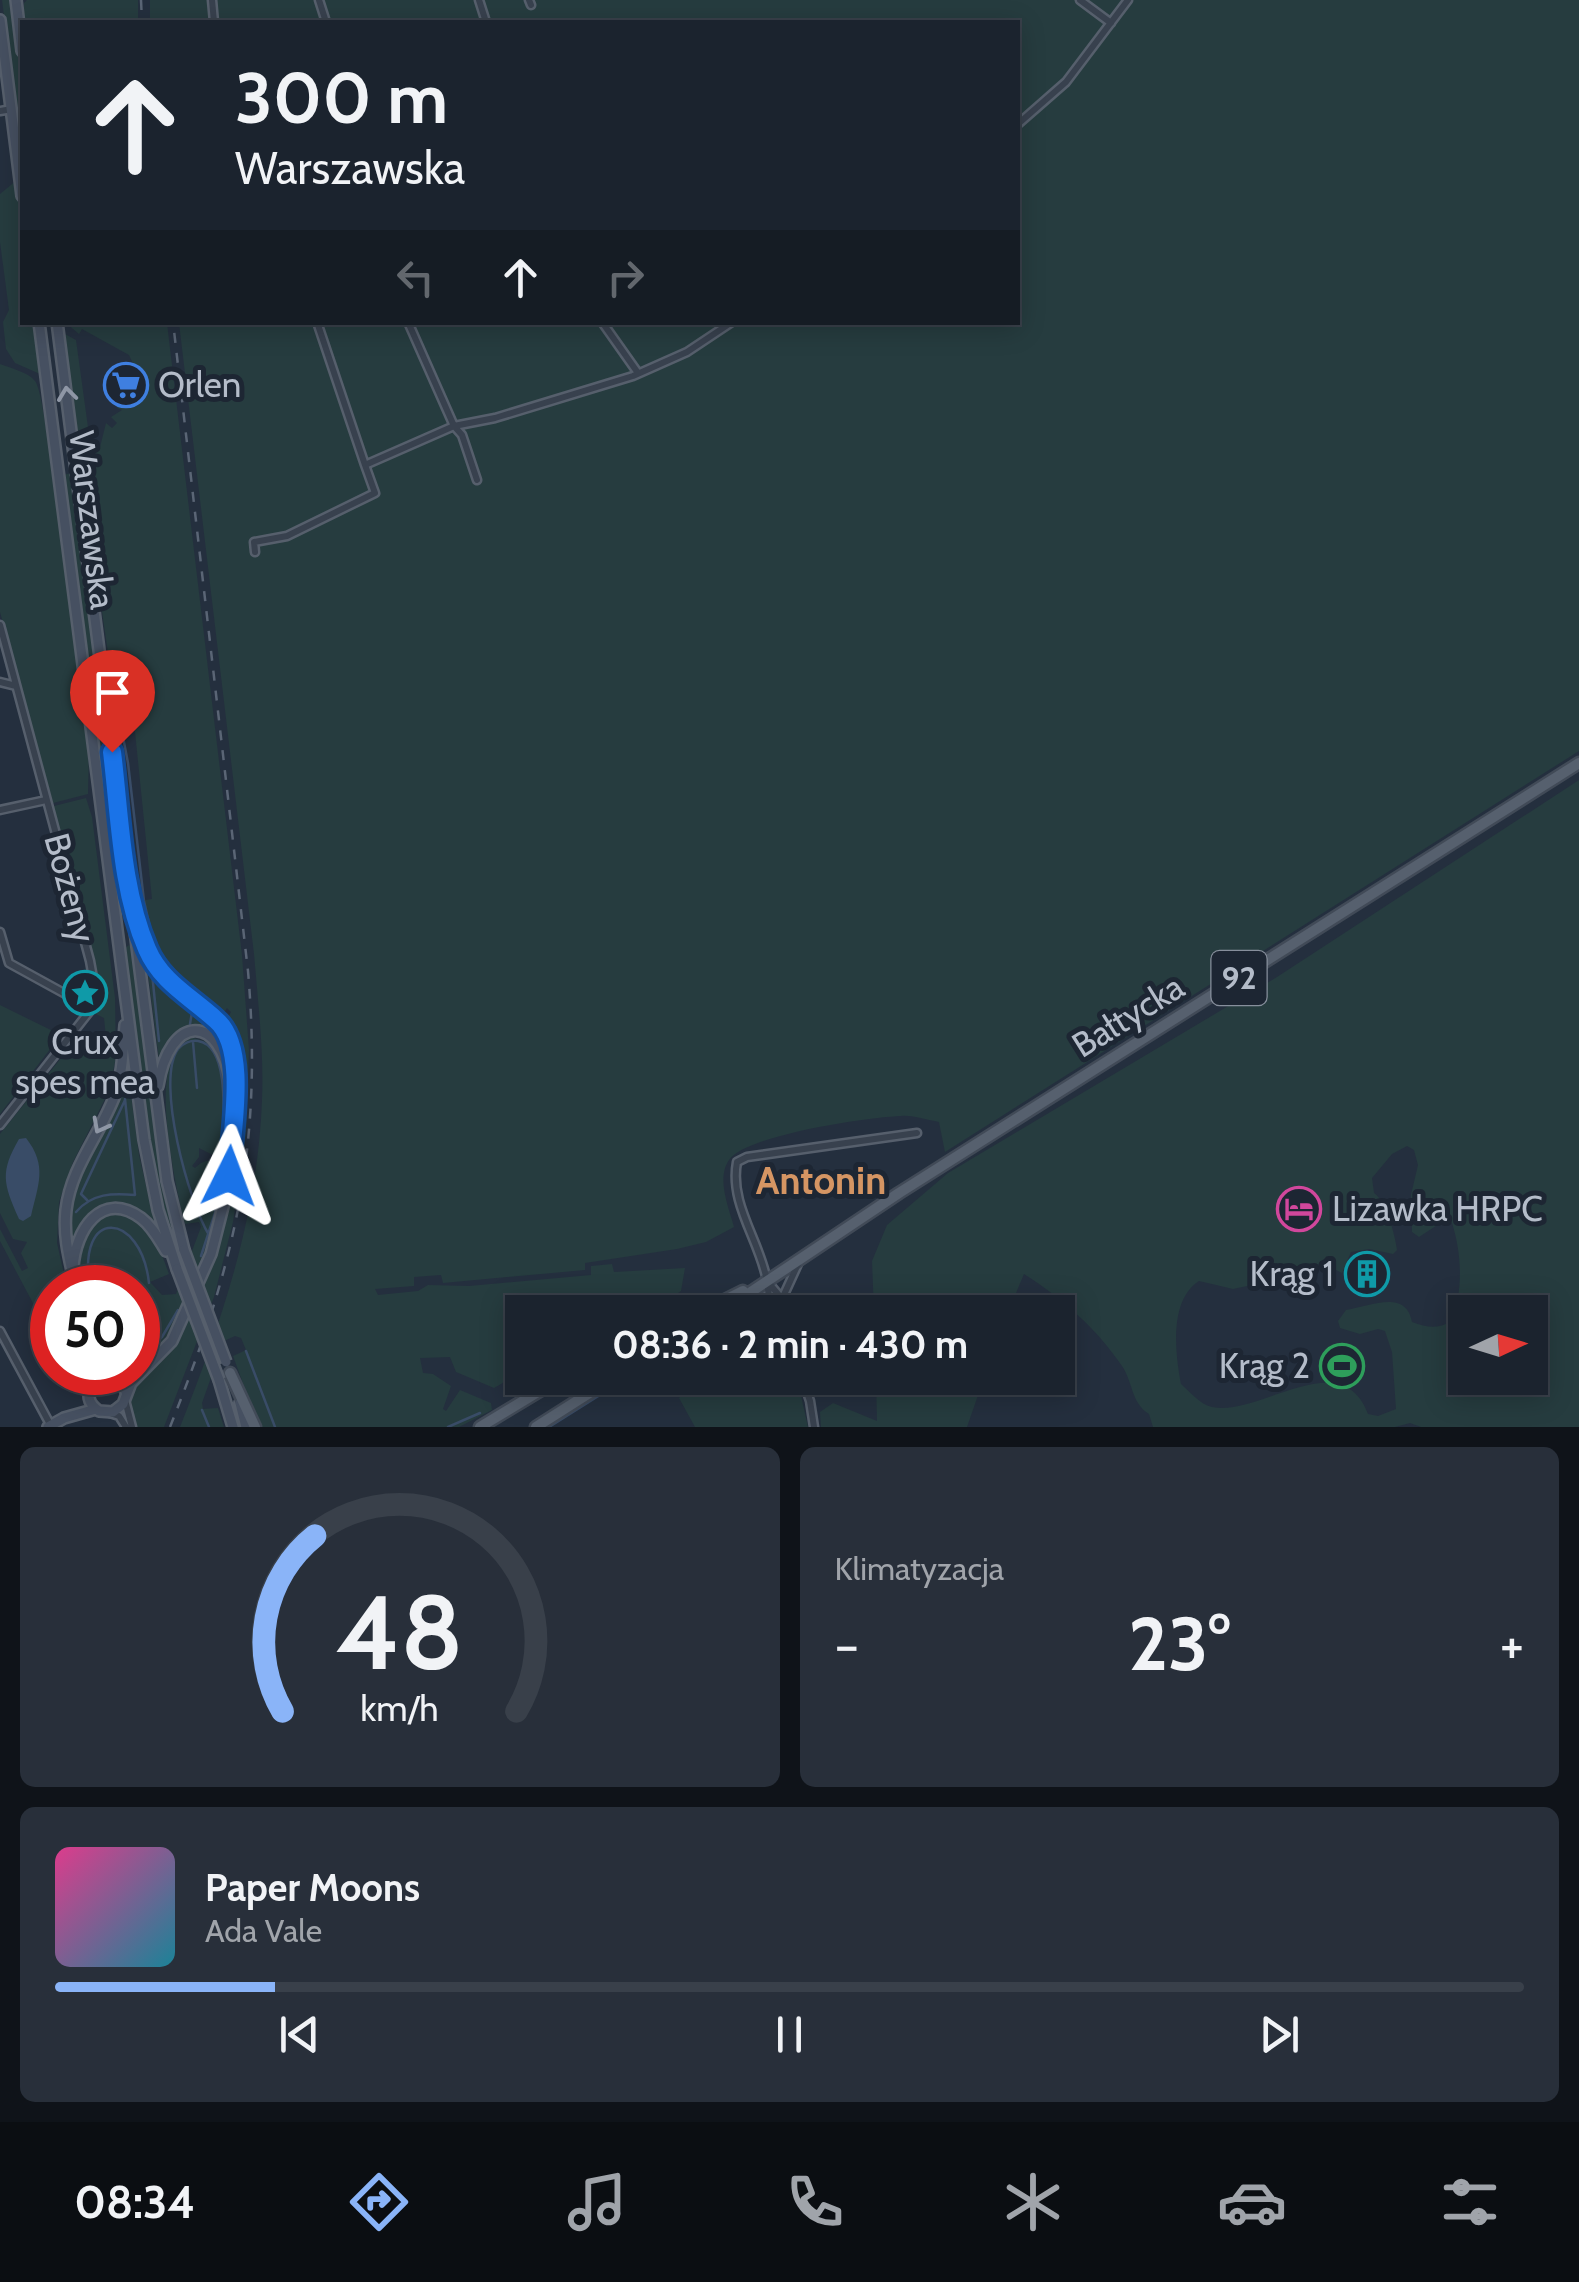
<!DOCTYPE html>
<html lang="pl">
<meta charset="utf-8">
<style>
:root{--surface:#1b232e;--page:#282f3a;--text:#f1f3f6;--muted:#a0a4aa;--line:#39404a;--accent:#8ab4f8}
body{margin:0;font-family:Cabin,sans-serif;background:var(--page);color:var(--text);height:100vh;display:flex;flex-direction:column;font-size:38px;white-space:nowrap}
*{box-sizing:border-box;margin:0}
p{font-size:32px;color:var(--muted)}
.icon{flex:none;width:55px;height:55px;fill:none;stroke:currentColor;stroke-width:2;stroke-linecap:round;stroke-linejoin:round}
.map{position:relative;height:1427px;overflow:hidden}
.side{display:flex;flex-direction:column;gap:20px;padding:20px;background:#0f1319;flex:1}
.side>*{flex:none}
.guide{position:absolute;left:20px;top:20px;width:1000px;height:305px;border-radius:0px;box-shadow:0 5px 25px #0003,0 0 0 2px var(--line);background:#1b232e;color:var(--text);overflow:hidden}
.needle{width:65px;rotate:86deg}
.fabs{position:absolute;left:1448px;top:1295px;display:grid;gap:20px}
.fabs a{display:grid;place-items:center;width:100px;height:100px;border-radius:0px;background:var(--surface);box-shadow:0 5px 25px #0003,0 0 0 2px var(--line);font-size:50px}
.speed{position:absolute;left:30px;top:1265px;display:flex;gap:20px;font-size:50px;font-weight:700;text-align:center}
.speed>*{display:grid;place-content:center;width:130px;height:130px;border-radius:50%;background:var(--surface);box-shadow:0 5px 25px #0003,0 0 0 2px var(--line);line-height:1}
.speed .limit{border:15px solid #d22;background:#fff;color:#111}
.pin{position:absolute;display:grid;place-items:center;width:85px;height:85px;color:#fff;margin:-102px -42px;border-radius:50% 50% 50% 0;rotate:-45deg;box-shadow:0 0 10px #0007}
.pin .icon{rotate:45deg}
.me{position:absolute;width:110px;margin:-55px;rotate:3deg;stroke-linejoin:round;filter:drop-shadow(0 0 8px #0008)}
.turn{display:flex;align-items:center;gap:35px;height:210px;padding:0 50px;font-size:45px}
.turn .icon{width:130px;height:130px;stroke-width:2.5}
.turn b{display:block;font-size:70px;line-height:85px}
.lanes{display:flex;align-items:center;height:95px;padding:0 50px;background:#0003;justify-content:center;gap:50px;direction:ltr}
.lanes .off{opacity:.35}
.big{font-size:75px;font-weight:800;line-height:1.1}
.side .tile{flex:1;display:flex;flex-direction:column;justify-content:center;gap:15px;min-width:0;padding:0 35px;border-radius:15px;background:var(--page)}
.side .dial{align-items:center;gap:0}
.dial svg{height:260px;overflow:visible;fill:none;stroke:var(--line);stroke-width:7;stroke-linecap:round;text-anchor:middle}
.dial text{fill:var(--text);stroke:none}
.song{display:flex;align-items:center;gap:30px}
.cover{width:120px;height:120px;border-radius:15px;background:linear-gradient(135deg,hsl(330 70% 55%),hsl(190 70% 35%))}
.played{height:10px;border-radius:5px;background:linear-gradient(90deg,var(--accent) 15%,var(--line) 15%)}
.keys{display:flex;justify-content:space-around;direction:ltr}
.heat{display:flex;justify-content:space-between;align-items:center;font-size:55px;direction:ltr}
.side .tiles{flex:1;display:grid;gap:20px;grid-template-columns:1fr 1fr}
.tile:last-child{grid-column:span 2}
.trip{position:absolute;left:505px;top:1295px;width:570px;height:100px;border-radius:0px;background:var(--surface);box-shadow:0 5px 25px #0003,0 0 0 2px var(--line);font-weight:800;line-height:100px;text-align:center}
.dock{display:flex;height:160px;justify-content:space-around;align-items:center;background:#0b0e12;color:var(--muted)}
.dock .icon{width:70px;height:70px}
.dock .active{color:var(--accent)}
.dock b{font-size:45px;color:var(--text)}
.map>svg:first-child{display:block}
.green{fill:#263c3f;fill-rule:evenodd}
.water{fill:#394c67}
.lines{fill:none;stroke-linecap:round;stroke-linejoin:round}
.stream{stroke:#394c67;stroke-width:2.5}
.street-casing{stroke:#565f6c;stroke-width:11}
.secondary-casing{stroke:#565f6c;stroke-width:14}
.primary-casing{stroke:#414a57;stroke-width:15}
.street{stroke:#38414e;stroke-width:6}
.secondary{stroke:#465061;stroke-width:9}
.primary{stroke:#56606e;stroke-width:10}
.rail{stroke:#5a6575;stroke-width:2.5;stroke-dasharray:10 10;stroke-linecap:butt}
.secondary-bridge-casing{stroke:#565f6c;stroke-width:14;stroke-linecap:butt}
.secondary-bridge{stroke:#465061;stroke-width:9}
.oneway{stroke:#8e96a5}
.route-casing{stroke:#114b97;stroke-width:25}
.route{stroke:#1a73e8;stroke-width:18}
.labels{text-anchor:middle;stroke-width:10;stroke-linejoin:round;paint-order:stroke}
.shield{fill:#1d2633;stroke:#878f9c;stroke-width:2.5}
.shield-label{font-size:32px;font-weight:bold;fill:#b4bcc9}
.poi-label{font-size:35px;fill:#b4bcc9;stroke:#1d2633;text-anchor:start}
.street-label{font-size:35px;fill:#b4bcc9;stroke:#1d2633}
.neighbourhood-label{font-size:38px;font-weight:bold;fill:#d59563;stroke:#1d2633}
</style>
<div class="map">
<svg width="1579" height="1427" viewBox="0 0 1579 1427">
<rect width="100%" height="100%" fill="#242f3e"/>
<path class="green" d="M 2,0 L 12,0 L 22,84 L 22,160 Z
M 27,0 L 138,0 L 138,22 L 24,22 L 24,3 Z
M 150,0 L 1579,0 L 1579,751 L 945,1152 L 939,1122 C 927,1120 913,1115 901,1116 C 869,1117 746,1135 729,1160 C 716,1179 729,1208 734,1227 L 706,1242 L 677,1249 L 585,1263 L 585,1270 L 443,1283 L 441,1275 L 414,1277 L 414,1286 L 375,1289 L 378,1295 L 418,1291 L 428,1285 L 469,1286 L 591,1275 L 591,1266 L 612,1264 L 614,1272 L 685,1268 L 681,1291 L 651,1312 L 522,1312 L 522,1372 L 494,1388 L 456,1372 L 450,1357 L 420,1358 L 423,1373 L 433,1374 L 451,1386 L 443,1409 L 446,1411 L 460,1390 L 491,1403 L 492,1410 L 459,1427 L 259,1427 L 233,1356 L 246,1350 L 241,1338 L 235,1336 L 224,1341 L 202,1403 L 203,1409 L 218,1408 L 224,1427 L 180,1427 C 222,1321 258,1215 262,1100 C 264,1051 258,1003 254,954 L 179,323 L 1018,322 L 1018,22 L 150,22 Z
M 17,180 L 22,227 L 22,322 L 35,323 L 40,374 L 15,363 L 6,349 L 3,322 L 9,310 L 0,242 L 0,194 Z
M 66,323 L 167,323 L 242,955 L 249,1050 L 246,1135 L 233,1222 L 214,1297 L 164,1427 L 136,1427 L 128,1406 L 130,1393 L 171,1351 L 184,1331 L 218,1249 L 228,1212 L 242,1061 L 237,1040 L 226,1021 L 231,1012 L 227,1008 L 224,1013 C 213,1013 206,1005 196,998 C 161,971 147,945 140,901 L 152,899 L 134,722 L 125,696 L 111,673 L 100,598 L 97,598 L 85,477 L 88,464 L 100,447 L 106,423 L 112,428 L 117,423 L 111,417 L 122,410 L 117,408 L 118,400 L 132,397 L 129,374 L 137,372 L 129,355 L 82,329 L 79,334 Z
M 63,333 L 76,340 L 91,449 L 79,459 Z
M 0,364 C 10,368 28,372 35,381 C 43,391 50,464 55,482 L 89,748 L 88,794 L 53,803 L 0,612 Z
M 73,473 L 127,912 L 124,917 L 120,913 L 62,475 Z
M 1579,780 L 1579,1427 L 1421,1427 L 1410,1423 L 1395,1427 L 1153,1427 L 1149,1414 C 1131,1403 1133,1382 1122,1366 C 1096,1328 1063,1299 1024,1274 L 1008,1312 L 874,1312 L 872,1261 L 887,1225 L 948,1173 L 1277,977 ZM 1407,1146 L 1414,1150 L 1418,1165 L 1411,1195 L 1412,1232 L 1419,1237 L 1445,1220 L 1452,1223 C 1462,1255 1463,1289 1452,1321 C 1438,1329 1428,1328 1412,1322 C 1406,1289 1371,1306 1346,1310 L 1338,1321 L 1340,1328 L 1360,1334 L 1378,1329 L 1385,1331 L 1392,1352 L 1396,1409 L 1378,1416 L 1368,1414 C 1341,1343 1260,1417 1212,1407 C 1201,1405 1190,1392 1181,1384 C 1175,1353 1169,1300 1199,1281 L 1233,1289 L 1280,1279 L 1322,1263 L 1342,1273 L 1351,1252 L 1369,1249 L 1393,1254 L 1397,1250 C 1395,1234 1386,1201 1374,1193 L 1372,1178 L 1392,1154 ZM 1530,1312 L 1530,1378 L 1465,1378 L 1465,1312 Z
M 86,798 L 92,817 L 115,998 L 116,1057 L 109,1091 L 73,1162 L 59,1202 L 57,1243 L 67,1287 L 52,1288 L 52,1339 L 0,1241 L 0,1229 L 22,1271 L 28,1268 L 21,1253 L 27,1242 L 13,1239 L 0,1213 L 0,1134 L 74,1042 L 108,1057 L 104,1018 L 94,1013 L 97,985 L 50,807 Z
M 129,945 L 132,948 L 163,1188 L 180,1262 C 146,1161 138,1054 124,949 Z
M 146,958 C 166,996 227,1013 231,1058 C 215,1017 173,1016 159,1059 Z
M 0,1005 L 61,1035 L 0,1114 Z
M 190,1037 L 212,1043 C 232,1073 230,1116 224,1150 L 215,1156 L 199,1148 L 199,1157 L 192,1166 L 195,1168 C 201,1162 207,1159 215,1161 C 232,1167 218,1213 215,1226 C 201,1276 179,1334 138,1366 L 138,1288 L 81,1287 C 70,1253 94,1188 138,1221 C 156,1234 162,1255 169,1274 L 150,1282 L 162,1295 L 176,1294 L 201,1227 L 199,1222 L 185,1224 L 181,1210 C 174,1171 146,1057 190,1037 Z
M 127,1065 L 139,1155 L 155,1224 C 125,1191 79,1206 70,1248 C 62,1174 114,1132 127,1065 Z
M 689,1378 L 797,1378 L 808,1427 L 695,1427 L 679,1398 L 690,1386 Z
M 876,1378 L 984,1378 L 967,1427 L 821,1427 L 820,1412 L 833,1403 L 877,1421 Z"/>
<path class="water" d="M 26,1138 C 48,1166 38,1185 31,1216 L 23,1221 L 19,1219 C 3,1183 0,1172 19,1139 Z"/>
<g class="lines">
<path class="stream" d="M 113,685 L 128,763 L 144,901 L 154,945 L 165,966 L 218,1010
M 190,1024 L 192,1012
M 159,1041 L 152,973 L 168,992 L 217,1029
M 193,1042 L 197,1088
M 87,1200 L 81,1194 L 125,1100
M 76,1212 C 92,1193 113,1193 135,1195 L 125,1099
M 209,1235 C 189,1203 155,1081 178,1049 C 183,1043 191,1040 198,1041 C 231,1046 223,1121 222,1146
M 201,1256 L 215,1213 L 221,1171
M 90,1288 C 76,1206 141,1211 149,1283
M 246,1351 L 275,1427
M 138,1358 L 162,1337 L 178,1310
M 202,1410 L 209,1427
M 448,1427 L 480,1413
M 549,1427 L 627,1378"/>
<defs>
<path id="street" d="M 212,0 L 214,22
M 319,0 L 326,22
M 479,0 L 486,22
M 529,0 L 531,5
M 1080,0 L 1111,23
M 0,111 L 12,109
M 1018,124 L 1066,82 L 1128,0
M 317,322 L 365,465 L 454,426 L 495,418 L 633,376 L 687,352 L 732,322
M 408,322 L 454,426 L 462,435 L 477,480
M 602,322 L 638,373
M 255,552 L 254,542 L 287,536 L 375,493 L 365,465
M 0,625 L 90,961 L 95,989 L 89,1012 L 0,1125
M 0,682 L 16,686
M 0,810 L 46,800
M 0,932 L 9,963 L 91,1008
M 767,1281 L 782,1299 L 784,1312
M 782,1299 L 798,1264
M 736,1303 L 770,1308
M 773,1312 C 768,1301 769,1292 767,1281 C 760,1241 729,1204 737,1162 L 747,1157 L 917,1133
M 0,1331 L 51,1426
M 802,1378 L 810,1401 L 814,1427
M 125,1400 L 132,1427
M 110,1413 L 119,1416 L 126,1427"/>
<path id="secondary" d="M 16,0 L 22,51
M 0,20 L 22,196
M 39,322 L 144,1140 L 158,1210 L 177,1269
M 57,322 L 167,1181 L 184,1250
M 158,1086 C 169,1014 221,1011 231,1085
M 73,1268 C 75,1231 101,1189 141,1218 C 153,1227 159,1240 166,1251
M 76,1288 C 70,1261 63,1238 66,1210 C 71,1167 100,1135 115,1095 C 123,1073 123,1049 125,1025
M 94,1372 C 94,1388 80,1398 99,1411 L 113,1412 L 123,1404 L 131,1383 L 172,1341 L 211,1254 L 227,1191 L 236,1070 L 234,1048 L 227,1032 L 162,974 L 149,953 L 138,923
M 94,1380 C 108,1371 121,1376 126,1392
M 219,1380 L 233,1427
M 240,1403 L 246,1427
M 48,1427 L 64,1418 L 96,1409"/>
<path id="primary" d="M 701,1312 L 743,1291
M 721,1312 L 899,1193 L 1579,763
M 230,1373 L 255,1427
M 480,1427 L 561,1378
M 536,1427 L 613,1378"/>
</defs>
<use href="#street" class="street-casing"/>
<use href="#secondary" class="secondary-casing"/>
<use href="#primary" class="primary-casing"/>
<use href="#street" class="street"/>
<use href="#secondary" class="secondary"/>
<use href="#primary" class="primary"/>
<path class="rail" d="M 141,0 L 142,22
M 170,1427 C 235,1264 263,1147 248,971 L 173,322"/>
<defs>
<path id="secondary-bridge" d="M 184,1250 L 226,1362
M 177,1269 L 219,1380"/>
</defs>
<use href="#secondary-bridge" class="secondary-bridge-casing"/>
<use href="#secondary-bridge" class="secondary-bridge"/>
</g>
<defs><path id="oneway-chevron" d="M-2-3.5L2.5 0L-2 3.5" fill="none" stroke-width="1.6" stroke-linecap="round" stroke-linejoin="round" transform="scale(2.5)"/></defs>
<g class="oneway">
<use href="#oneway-chevron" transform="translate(67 394) rotate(-97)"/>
<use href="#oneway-chevron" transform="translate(100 1126) rotate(118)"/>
</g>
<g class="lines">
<defs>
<path id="route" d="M 112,752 C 120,816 121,889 147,949 C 161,982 191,997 216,1020 C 249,1048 231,1134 229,1176"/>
</defs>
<use href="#route" class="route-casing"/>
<use href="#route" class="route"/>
</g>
<defs>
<symbol id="supermarket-ring" viewBox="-11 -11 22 22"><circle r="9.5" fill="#1d2633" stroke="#3f7fe0" stroke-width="1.5"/><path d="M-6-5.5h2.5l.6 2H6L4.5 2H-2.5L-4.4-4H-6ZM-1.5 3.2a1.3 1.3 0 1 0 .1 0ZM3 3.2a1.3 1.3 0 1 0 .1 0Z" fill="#3f7fe0"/></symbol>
<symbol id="sight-ring" viewBox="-11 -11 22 22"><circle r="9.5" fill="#1d2633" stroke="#0f9aa8" stroke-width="1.5"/><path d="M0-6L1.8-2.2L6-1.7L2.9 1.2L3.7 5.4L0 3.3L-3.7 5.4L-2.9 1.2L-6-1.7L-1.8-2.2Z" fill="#0f9aa8"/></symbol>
<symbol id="hotel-ring" viewBox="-11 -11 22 22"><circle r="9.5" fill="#1d2633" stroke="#d1479c" stroke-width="1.5"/><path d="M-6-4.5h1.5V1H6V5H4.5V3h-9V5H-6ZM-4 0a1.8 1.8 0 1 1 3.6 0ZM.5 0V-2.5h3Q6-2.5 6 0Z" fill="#d1479c"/></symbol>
<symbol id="building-ring" viewBox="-11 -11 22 22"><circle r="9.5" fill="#1d2633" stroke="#0f9aa8" stroke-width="1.5"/><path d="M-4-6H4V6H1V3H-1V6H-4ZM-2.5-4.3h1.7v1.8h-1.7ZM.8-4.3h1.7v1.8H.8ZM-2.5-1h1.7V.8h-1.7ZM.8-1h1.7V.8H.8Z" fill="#0f9aa8"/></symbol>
<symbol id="stadium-ring" viewBox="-11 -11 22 22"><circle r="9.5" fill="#1d2633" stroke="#2e9e5b" stroke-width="1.5"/><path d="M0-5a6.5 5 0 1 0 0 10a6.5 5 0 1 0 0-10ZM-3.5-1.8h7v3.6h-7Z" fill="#2e9e5b"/></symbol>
</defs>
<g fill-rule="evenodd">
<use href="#supermarket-ring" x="101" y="360" width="50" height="50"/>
<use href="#sight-ring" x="60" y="968" width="50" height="50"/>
<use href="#hotel-ring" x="1274" y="1184" width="50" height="50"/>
<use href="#building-ring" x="1342" y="1249" width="50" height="50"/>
<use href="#stadium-ring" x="1317" y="1341" width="50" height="50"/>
</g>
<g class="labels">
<rect class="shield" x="1211.5" y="951" width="55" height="54" rx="8"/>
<g class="shield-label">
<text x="1239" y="989">92</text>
</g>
<g class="poi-label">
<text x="158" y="397">Orlen</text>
<text x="85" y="1054" text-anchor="middle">Crux<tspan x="85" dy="40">spes mea</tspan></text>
<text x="1332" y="1221">Lizawka HRPC</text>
<text x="1334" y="1286" text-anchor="end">Krąg 1</text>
<text x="1310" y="1378" text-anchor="end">Krąg 2</text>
</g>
<g class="street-label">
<text transform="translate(92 520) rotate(83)" y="12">Warszawska</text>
<text transform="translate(70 888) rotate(75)" y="12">Bożeny</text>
<text transform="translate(1128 1016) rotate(-32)" y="12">Bałtycka</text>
</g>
<g class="neighbourhood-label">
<text x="821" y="1194">Antonin</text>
</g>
</g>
</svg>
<div class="fabs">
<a><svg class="needle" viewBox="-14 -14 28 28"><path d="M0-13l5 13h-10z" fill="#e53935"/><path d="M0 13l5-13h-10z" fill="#a0a4aa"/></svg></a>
</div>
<div class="speed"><div class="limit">50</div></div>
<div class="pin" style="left:112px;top:752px;background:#d93025"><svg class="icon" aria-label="arrive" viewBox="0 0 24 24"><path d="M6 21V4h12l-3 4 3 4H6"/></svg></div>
<svg class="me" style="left:229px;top:1176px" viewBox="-20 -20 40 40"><path d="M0-17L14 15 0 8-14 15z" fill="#1a73e8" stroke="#fff" stroke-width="4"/></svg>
<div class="trip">08:36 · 2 min · 430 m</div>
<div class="guide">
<div class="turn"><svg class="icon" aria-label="ahead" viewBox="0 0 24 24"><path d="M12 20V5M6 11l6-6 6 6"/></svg><div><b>300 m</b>Warszawska</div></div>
<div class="lanes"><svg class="icon off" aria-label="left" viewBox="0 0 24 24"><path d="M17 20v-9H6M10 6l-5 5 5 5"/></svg><svg class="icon" aria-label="ahead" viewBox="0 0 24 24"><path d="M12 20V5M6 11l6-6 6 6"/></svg><svg class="icon off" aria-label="right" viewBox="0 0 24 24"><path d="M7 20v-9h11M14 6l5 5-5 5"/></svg></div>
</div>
</div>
<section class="side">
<div class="tiles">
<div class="tile dial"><svg viewBox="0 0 100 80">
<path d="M14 69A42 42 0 1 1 86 69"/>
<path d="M14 69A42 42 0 0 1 24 15" stroke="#8ab4f8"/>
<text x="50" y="56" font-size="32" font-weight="700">48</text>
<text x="50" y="72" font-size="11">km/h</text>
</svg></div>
<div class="tile"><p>Klimatyzacja</p>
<div class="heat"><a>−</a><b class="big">23°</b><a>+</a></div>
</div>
<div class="tile">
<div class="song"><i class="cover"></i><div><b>Paper Moons</b><p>Ada Vale</p></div></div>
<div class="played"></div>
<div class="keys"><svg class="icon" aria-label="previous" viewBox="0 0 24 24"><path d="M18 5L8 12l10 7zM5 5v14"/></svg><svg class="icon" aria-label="pause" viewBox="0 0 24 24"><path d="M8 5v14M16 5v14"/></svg><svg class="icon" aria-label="next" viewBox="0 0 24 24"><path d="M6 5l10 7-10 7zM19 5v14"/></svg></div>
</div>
</div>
</section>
<nav class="dock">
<b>08:34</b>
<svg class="icon active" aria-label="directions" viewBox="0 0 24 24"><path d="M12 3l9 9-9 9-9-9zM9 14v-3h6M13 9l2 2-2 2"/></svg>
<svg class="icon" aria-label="music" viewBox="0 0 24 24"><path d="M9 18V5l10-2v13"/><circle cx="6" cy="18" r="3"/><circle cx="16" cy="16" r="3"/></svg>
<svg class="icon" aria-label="phone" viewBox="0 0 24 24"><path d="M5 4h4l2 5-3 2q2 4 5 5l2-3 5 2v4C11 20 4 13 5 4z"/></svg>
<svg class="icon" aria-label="climate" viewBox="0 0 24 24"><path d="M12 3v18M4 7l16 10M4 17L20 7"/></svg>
<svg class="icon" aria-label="car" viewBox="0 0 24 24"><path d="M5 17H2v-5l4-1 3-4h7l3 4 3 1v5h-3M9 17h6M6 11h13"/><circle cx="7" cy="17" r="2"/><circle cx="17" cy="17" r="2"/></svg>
<svg class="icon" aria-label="filters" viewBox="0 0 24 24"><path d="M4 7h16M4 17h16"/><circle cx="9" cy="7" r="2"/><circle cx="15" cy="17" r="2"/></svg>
</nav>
